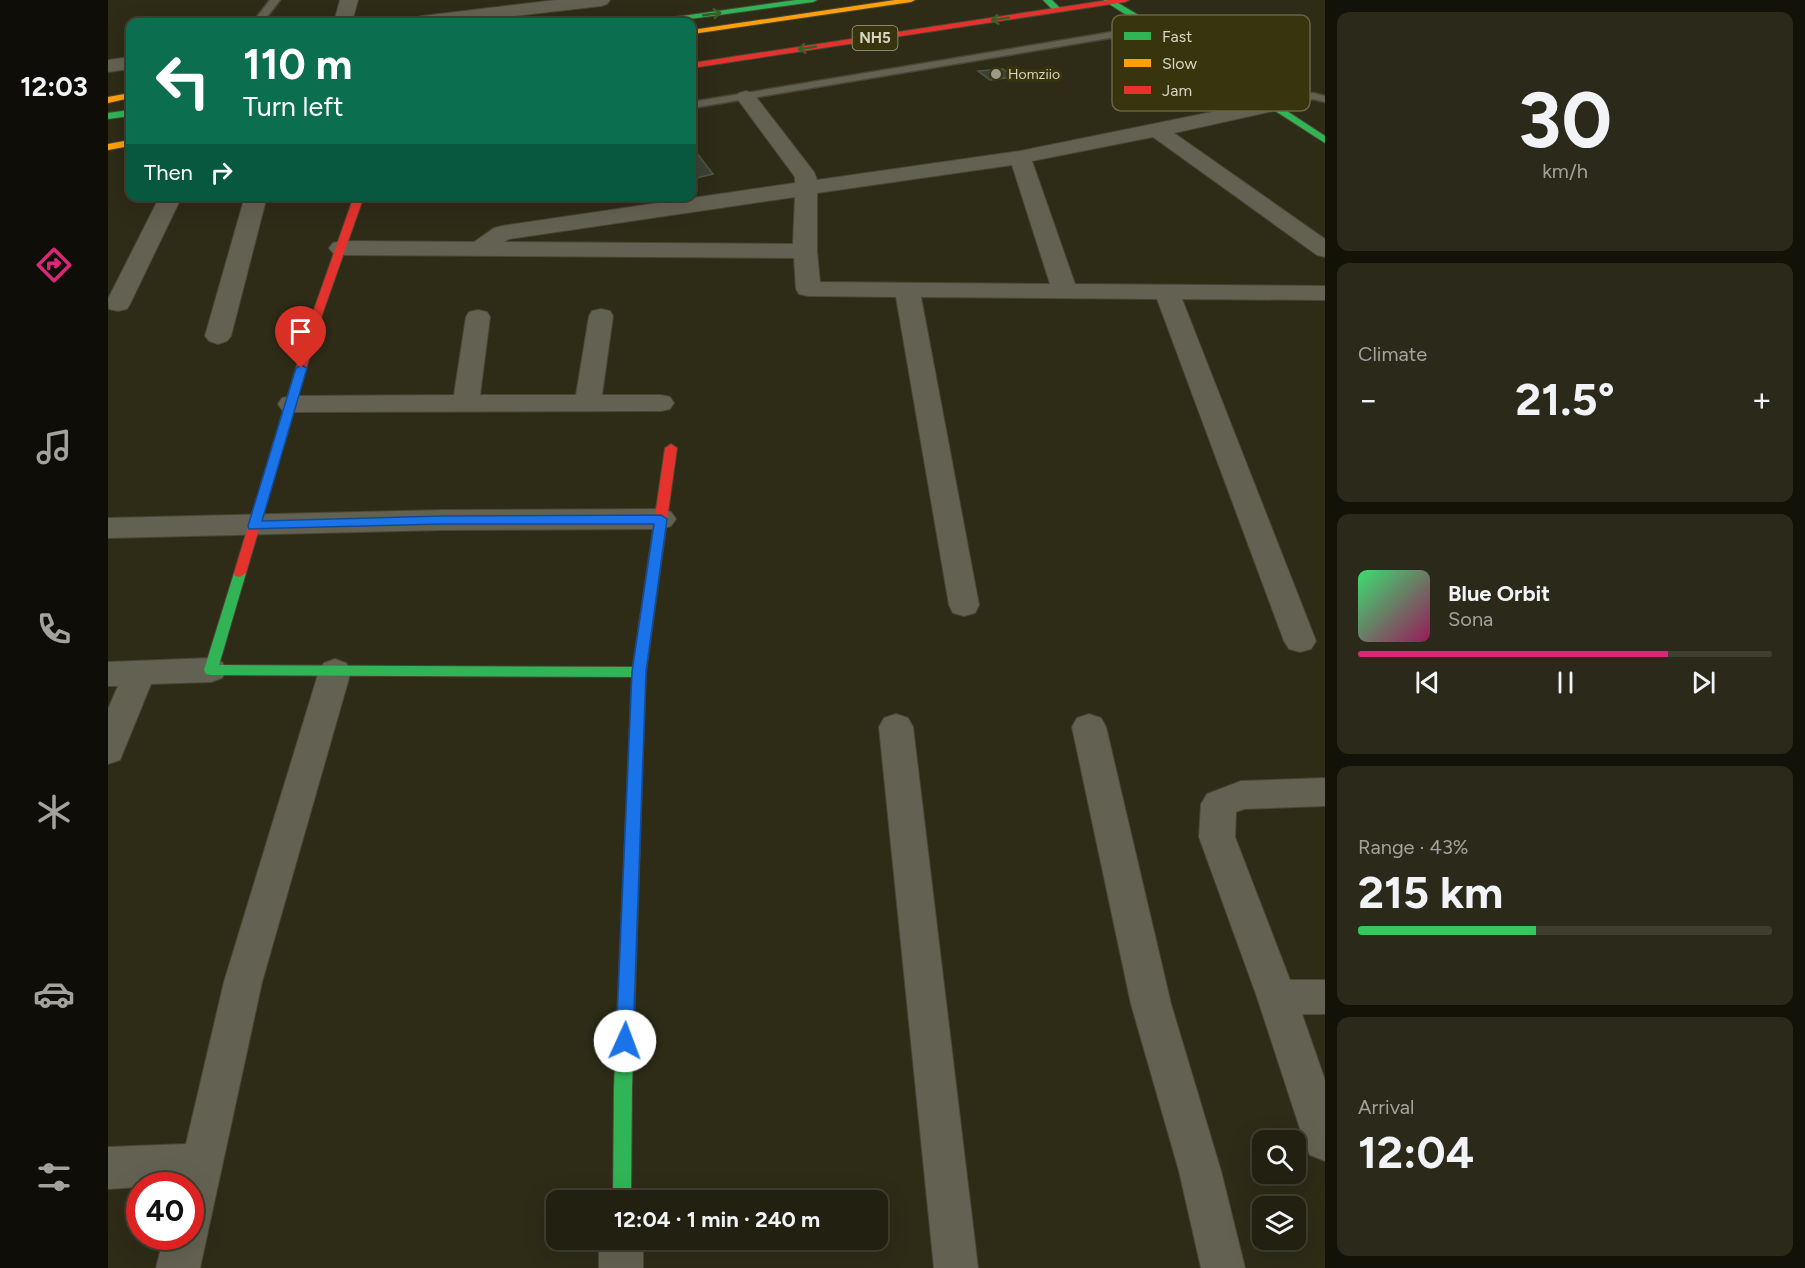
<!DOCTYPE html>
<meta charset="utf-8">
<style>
:root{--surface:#222111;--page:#2a291a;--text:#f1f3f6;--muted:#a2a39f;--line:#3f3e31;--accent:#db2777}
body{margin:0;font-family:Figtree,sans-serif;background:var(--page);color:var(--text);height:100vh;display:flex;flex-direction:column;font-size:22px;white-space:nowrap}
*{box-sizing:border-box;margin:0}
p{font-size:20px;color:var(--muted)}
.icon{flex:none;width:33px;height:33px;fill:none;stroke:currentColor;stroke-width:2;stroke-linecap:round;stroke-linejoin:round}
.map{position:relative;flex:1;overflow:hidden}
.sheet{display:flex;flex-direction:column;gap:12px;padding:12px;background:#131209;width:480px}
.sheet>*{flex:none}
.banner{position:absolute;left:18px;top:18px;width:570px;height:183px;border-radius:12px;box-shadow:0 6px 24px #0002,0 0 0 2px var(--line);background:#0b6e4f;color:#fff;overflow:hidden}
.tools{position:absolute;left:1144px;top:1130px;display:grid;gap:12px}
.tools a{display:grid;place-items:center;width:54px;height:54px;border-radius:12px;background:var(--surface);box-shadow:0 6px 24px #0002,0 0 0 2px var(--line);font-size:30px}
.speed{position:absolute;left:18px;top:1172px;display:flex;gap:12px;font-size:30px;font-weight:700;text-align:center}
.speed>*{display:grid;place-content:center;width:78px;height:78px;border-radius:50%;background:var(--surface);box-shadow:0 6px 24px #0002,0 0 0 2px var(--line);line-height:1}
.speed .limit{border:9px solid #d22;background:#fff;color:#111}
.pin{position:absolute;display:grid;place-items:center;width:51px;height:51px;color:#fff;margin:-62px -26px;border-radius:50% 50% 50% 0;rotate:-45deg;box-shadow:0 0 6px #0007}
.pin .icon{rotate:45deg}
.me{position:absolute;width:66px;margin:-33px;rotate:2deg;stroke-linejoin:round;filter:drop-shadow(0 0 4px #0008)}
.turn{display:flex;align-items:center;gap:21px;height:126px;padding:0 18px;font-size:27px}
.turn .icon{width:78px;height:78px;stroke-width:2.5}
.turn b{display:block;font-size:42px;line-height:51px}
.then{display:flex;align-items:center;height:57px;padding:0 18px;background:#0003;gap:12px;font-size:22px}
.big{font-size:45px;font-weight:700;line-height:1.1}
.sheet .widget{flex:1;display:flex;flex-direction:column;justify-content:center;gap:9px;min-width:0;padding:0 21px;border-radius:12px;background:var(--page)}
.sheet .dial{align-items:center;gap:0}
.dial b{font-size:78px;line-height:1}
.song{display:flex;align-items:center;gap:18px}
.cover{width:72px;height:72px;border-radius:9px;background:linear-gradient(135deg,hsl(140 70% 55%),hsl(330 70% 35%))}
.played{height:6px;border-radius:3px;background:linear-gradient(90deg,var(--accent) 75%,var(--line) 75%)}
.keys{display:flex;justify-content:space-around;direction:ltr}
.heat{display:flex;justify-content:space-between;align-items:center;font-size:33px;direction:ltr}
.charge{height:9px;border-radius:4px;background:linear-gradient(90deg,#34c759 43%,var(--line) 0)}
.trip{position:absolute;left:438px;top:1190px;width:342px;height:60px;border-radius:12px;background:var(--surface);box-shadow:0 6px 24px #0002,0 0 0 2px var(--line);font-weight:700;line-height:60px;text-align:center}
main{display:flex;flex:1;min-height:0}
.menu{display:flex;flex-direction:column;width:108px;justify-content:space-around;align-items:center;background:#0e0d07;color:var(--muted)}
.menu .icon{width:42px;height:42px}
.menu .current{color:var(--accent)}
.menu b{font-size:27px;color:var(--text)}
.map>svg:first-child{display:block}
.building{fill:#3b4234;stroke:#505648;stroke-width:1.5}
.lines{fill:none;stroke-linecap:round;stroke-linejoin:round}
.lane-casing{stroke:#484737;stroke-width:3}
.street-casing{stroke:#484737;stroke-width:2}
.fast-casing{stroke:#484737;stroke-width:2}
.slow-casing{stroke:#484737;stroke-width:2}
.jam-casing{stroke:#484737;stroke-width:2}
.lane{fill:#636252;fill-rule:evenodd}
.street{fill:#636252;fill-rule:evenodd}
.fast{fill:#30b455;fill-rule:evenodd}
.slow{fill:#ff9f0a;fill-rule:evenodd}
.jam{fill:#e5322d;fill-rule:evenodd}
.oneway{stroke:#356127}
.route{fill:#1a73e8;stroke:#114b97;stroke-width:1.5}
.poi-dot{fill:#9c9a86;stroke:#37340e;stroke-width:2}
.labels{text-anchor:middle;stroke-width:6;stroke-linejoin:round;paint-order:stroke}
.far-poi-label{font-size:14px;fill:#d8d6c2;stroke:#37340e;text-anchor:start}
.shield{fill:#37340e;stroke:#a8a58c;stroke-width:1.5}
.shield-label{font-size:15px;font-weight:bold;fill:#d8d6c2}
.key{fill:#37340e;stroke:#676544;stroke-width:1.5}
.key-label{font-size:16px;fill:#d8d6c2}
</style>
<main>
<nav class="menu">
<b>12:03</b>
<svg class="icon current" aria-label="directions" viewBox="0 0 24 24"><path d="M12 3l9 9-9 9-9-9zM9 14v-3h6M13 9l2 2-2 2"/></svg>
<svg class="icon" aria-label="music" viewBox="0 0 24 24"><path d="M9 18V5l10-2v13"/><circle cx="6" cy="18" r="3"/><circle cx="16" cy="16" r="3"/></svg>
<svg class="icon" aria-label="phone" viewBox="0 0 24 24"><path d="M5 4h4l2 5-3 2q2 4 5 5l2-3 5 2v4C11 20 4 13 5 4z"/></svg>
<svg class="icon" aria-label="climate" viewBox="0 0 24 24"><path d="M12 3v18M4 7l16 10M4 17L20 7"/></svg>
<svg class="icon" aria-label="car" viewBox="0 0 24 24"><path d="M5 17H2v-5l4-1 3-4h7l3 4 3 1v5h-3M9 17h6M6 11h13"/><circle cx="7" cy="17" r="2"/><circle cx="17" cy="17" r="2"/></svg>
<svg class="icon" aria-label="filters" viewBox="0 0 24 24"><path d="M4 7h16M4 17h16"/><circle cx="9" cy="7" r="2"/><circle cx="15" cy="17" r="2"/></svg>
</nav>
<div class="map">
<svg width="1217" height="1268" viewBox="0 0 1217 1268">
<rect width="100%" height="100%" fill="#2e2c17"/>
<path class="building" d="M 895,69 L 906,77 L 882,80 L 870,71 Z
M 584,147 L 605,174 L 584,179 Z"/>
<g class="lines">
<defs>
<path id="lane" d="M 162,0 L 172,0 L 155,22 L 145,22 Z
M 1046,25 L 1050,26 L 1050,30 L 584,108 L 584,102 Z
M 1205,93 L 1217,96 L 1217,102 L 1205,99 L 1163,109 L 1158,106 Z"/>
<path id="street" d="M 232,0 L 250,0 L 244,22 L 226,22 Z
M 448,0 L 502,0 L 499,4 L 493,6 L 356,22 L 305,22 L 307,18 L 314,16 Z
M 22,57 L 22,69 L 0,72 L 0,60 Z
M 638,91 L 645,93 L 706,172 L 709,180 L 912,151 L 1163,100 L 1170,102 L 1173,106 L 1170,110 L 1066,133 L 1217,239 L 1217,257 L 1209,255 L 1045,137 L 924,161 L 967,284 L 1217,286 L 1217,300 L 1074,299 L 1208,641 L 1203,649 L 1192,652 L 1181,649 L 1176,641 L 1049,299 L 813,297 L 871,605 L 867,613 L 856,616 L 845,613 L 841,605 L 788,297 L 700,296 L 691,294 L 688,289 L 686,258 L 233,255 L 225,253 L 221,248 L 225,243 L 233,241 L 366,242 L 386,228 L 394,226 L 687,183 L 687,177 L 628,97 L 631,93 ZM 904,165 L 942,284 L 712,282 L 709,251 L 709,193 ZM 687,197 L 685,244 L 396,242 L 401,239 Z
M 52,196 L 74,196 L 22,304 L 19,309 L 10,311 L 1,309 L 0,299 Z
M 137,196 L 159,196 L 123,336 L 119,341 L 110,344 L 101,341 L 97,336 Z
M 493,309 L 502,311 L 505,316 L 494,395 L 553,395 L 562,397 L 566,403 L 562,409 L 553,411 L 183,412 L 174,410 L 170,404 L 174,398 L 183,396 L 346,395 L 358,317 L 361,312 L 370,310 L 379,312 L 382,317 L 372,395 L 468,395 L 481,316 L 484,311 Z
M 553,509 L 563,512 L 568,519 L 563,526 L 553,529 L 335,530 L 0,538 L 0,518 L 335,510 Z
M 103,658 L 114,662 L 119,670 L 114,678 L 103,682 L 43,684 L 12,760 L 0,764 L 0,709 L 10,686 L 0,686 L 0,662 Z
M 227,659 L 238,663 L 243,671 L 154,982 L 92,1268 L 48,1268 L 56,1236 L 82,1236 L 82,1185 L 32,1185 L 32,1187 L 0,1189 L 0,1147 L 78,1144 L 116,982 L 211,671 L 216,663 Z
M 788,714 L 800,718 L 805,727 L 870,1268 L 826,1268 L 771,727 L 776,718 Z
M 981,714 L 993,718 L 998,727 L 1063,1004 L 1113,1171 L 1137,1268 L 1093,1268 L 1071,1171 L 1023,1004 L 964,727 L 969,718 Z
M 1217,778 L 1217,806 L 1136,809 L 1128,812 L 1127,837 L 1182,980 L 1217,980 L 1217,1014 L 1194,1014 L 1217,1080 L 1217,1161 L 1202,1155 L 1196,1141 L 1149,997 L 1091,837 L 1093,804 L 1099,794 L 1133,781 Z
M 491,1239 L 535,1239 L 535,1268 L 491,1268 Z"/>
<path id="fast" d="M 688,0 L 709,0 L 705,2 L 560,22 L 542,22 L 546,20 Z
M 935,0 L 944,0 L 954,10 L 947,12 Z
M 995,0 L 1005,0 L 1049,26 L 1217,136 L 1217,143 Z
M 22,110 L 22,116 L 0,119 L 0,113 Z
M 132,569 L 138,573 L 111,665 L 531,667 L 536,668 L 538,672 L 536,676 L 531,677 L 103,675 L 98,674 L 96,670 L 126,573 Z
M 529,716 L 534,717 L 536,721 L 524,1087 L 523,1200 L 505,1200 L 506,1087 L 522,721 L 524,717 Z"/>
<path id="slow" d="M 787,0 L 807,0 L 803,2 L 584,34 L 584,30 Z
M 22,93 L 22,98 L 0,103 L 0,97 Z
M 22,140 L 22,146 L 0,150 L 0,144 Z"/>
<path id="jam" d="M 1001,0 L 1021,0 L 1017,2 L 584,68 L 584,63 Z
M 246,196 L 256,196 L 214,315 L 138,573 L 132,577 L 127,576 L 126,573 L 204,315 Z
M 563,444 L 569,448 L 538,672 L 536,721 L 534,725 L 524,725 L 522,721 L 524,672 L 557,448 Z"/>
</defs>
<use href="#lane" class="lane-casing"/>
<use href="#street" class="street-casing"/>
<use href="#fast" class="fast-casing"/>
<use href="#slow" class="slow-casing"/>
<use href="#jam" class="jam-casing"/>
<use href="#lane" class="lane"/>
<use href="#street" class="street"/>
<use href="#fast" class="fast"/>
<use href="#slow" class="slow"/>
<use href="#jam" class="jam"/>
</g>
<defs><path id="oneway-shaft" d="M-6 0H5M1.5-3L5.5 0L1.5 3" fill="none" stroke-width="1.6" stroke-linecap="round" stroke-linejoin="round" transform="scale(1.5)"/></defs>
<g class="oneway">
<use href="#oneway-shaft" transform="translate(604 14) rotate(-8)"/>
<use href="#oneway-shaft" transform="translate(892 19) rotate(171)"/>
<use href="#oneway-shaft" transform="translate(699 48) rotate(171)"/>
</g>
<path class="route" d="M 193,365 L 199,368 L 154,521 L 334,516 L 553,515 L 559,519 L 538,672 L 525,1041 L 523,1047 L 517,1049 L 510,1047 L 508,1041 L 524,672 L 546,524 L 334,524 L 141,529 L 140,526 L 188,368 Z"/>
<circle class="poi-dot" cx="888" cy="74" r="6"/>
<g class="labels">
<g class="far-poi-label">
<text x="900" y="79">Homziio</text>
</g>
<rect class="shield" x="744.5" y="26" width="45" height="24" rx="4.5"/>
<g class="shield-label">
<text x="767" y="43">NH5</text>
</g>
</g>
<rect x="1004" y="15" width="198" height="96" rx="9" class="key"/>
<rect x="1016" y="32" width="27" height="8" fill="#30b455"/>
<rect x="1016" y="59" width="27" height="8" fill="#ff9f0a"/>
<rect x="1016" y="86" width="27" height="8" fill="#e5322d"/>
<g class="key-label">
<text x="1054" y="42">Fast</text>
<text x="1054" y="69">Slow</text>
<text x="1054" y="96">Jam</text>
</g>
</svg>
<div class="tools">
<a><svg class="icon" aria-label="search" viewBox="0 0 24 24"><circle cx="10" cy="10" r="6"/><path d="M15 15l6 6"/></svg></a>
<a><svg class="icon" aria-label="layers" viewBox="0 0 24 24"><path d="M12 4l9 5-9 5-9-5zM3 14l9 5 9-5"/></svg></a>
</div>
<div class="speed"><div class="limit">40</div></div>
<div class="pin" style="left:193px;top:368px;background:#d93025"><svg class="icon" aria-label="arrive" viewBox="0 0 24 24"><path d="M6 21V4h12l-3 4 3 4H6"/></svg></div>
<svg class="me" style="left:517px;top:1041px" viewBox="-20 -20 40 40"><circle r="19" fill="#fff"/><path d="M0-13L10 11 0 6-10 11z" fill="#1a73e8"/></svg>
<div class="trip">12:04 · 1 min · 240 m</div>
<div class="banner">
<div class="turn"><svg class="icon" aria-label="left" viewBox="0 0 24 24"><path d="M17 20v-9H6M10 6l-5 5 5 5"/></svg><div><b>110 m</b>Turn left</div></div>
<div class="then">Then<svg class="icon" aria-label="right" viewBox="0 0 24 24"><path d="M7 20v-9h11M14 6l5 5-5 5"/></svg></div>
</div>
</div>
<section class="sheet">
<div class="widget dial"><b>30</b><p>km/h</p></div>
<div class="widget"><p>Climate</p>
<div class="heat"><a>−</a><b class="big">21.5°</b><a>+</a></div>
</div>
<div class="widget">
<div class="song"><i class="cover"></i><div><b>Blue Orbit</b><p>Sona</p></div></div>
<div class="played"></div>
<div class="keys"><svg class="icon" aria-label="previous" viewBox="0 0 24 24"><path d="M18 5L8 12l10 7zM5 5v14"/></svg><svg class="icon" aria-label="pause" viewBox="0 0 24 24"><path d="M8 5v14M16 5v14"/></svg><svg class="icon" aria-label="next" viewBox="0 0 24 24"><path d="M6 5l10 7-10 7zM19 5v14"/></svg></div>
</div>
<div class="widget"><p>Range · 43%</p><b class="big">215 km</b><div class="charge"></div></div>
<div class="widget"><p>Arrival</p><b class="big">12:04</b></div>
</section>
</main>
